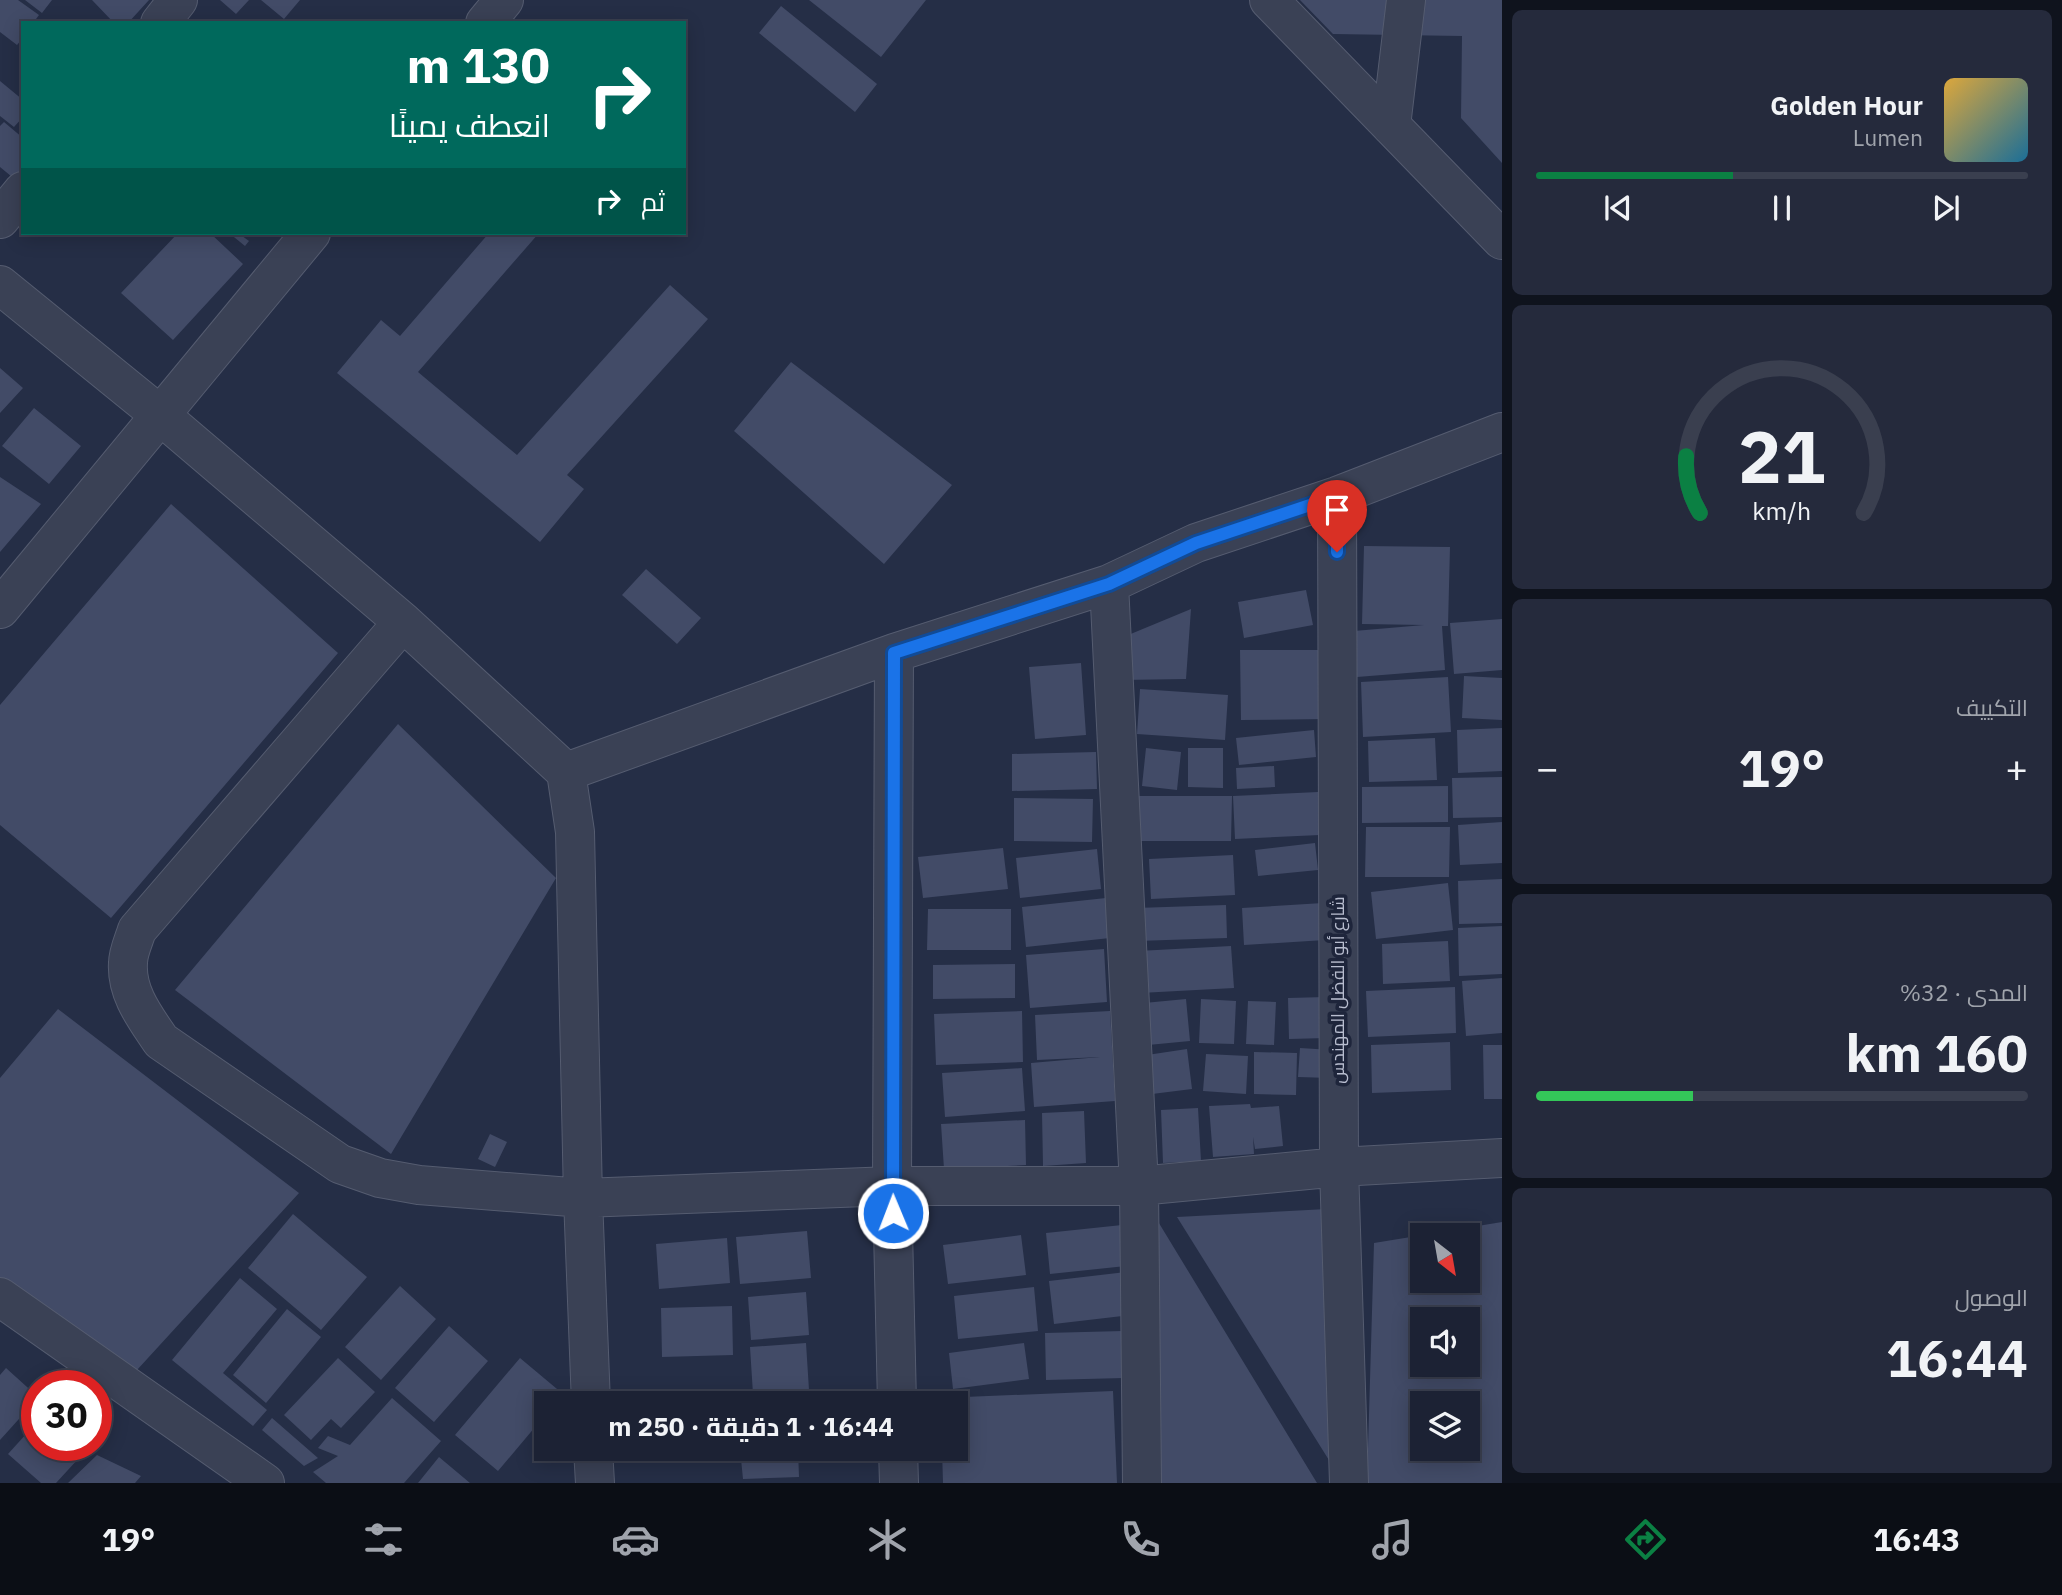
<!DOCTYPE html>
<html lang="ar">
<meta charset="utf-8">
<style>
:root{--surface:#1c2234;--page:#252a3c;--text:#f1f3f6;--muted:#a0a4ac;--line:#3a3f4f;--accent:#0b8043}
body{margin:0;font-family:"IBM Plex Sans",Cairo,sans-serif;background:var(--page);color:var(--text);direction:rtl;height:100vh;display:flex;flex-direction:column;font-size:26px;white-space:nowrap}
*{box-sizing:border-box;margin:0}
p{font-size:23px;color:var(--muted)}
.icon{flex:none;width:38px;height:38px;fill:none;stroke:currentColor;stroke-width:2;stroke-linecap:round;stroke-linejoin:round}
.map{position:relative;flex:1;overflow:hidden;direction:ltr}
.panel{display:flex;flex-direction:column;gap:10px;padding:10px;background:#0f131d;width:560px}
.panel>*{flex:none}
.top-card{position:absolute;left:21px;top:21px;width:665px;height:214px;border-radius:0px;box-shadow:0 4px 18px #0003,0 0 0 2px var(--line);direction:rtl;background:#00695c;color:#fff;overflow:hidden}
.needle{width:46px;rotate:149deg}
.controls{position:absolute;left:1410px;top:1223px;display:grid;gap:14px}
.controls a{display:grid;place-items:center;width:70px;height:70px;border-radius:0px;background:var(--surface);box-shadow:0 4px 18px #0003,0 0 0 2px var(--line);font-size:35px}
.speed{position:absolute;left:21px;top:1370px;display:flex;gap:14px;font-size:35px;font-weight:700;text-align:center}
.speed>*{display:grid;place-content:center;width:91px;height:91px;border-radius:50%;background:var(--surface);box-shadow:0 4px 18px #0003,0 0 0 2px var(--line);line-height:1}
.speed .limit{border:10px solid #d22;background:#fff;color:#111}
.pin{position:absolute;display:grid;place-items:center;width:60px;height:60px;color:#fff;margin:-72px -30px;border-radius:50% 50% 50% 0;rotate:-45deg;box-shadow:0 0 7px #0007}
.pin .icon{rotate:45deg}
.me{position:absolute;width:77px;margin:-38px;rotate:359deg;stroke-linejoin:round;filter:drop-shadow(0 0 5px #0008)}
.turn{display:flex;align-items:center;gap:24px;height:147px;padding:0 21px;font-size:32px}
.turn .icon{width:91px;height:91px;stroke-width:2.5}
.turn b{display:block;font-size:49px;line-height:60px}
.then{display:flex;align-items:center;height:66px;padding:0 21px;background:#0003;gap:14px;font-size:26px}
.big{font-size:52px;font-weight:700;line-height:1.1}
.panel .widget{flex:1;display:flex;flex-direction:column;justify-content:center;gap:10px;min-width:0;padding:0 24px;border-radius:10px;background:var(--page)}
.panel .dial{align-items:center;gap:0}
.dial svg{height:182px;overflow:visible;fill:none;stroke:var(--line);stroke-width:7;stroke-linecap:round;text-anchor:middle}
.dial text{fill:var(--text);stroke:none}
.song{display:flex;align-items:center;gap:21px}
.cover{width:84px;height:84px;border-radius:10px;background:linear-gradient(135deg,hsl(40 70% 55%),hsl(200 70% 35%))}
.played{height:7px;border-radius:4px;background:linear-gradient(90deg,var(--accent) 40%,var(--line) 40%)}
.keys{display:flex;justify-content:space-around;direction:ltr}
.heat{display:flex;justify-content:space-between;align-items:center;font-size:38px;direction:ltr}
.charge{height:10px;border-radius:5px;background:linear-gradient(90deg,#34c759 32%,var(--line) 0)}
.trip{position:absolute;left:534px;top:1391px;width:434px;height:70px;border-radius:0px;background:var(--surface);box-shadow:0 4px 18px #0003,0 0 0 2px var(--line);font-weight:700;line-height:70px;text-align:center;direction:rtl}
.menu{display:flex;height:112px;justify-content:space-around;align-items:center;background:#0b0e15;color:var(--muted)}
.menu .icon{width:49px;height:49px}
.menu .active{color:var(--accent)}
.menu b{font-size:32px;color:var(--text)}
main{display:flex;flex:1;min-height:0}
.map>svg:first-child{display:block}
.building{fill:#424b67;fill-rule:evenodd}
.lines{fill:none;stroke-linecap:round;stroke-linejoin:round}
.minor-casing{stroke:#555c70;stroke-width:40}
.minor{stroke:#3a4155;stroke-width:38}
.route-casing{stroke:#114b97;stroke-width:18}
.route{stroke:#1a73e8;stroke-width:12}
.labels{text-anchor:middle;stroke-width:7;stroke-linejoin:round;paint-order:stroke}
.street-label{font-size:18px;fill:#b8bdcf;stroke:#1e253b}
</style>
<main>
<section class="panel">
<div class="widget">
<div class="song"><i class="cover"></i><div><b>Golden Hour</b><p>Lumen</p></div></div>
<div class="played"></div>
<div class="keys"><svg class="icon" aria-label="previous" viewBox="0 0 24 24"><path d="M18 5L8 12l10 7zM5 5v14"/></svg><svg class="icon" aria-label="pause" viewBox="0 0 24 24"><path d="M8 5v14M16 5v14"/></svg><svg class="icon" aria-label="next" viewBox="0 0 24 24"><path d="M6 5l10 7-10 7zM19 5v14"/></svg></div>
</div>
<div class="widget dial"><svg viewBox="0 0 100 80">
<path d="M14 69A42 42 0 1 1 86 69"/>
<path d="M14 69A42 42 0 0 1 8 44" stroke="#0b8043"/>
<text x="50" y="56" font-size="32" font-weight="700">21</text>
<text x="50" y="72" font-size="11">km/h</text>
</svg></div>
<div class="widget"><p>التكييف</p>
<div class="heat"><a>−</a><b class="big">19°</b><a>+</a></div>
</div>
<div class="widget"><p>المدى · 32%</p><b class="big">160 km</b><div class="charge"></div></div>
<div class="widget"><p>الوصول</p><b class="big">16:44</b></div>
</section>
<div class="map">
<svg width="1502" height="1483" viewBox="0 0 1502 1483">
<rect width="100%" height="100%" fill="#252e46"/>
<path class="building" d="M 0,0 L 18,0 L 39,15 L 33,23 L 23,23 L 23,38 L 17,45 L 0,32 Z
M 25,0 L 52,0 L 42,13 Z
M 92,0 L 149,0 L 128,23 L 114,23 Z
M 220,0 L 249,0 L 236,14 Z
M 261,0 L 300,0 L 284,19 Z
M 809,0 L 926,0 L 881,57 Z
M 1300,0 L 1502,0 L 1502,163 L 1461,118 L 1462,36 L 1333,34 Z
M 781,6 L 877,84 L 855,112 L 759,33 Z
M 0,81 L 23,100 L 23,117 L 14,127 L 0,116 Z
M 4,122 L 23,138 L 23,186 L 0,167 L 0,126 Z
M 178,233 L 210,233 L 243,264 L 173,340 L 121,293 Z
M 229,233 L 238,233 L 249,241 L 245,246 Z
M 489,233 L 539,233 L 418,372 L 517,455 L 670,285 L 708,319 L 567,475 L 584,489 L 540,542 L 337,373 L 381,320 L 400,336 Z
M 791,362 L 952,485 L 884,564 L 734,431 Z
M 0,368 L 23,388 L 0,413 Z
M 34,408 L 81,446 L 49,484 L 2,446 Z
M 0,477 L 41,504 L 0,552 Z
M 171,504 L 338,653 L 111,918 L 0,825 L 0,705 Z
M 1364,546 L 1450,547 L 1448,626 L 1442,626 L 1445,670 L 1357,677 L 1354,631 L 1424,625 L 1362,624 Z
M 646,569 L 701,618 L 677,644 L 622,595 Z
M 1306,590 L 1313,625 L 1244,638 L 1238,602 Z
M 1191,609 L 1186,679 L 1121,680 L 1121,638 Z
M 1502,619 L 1502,670 L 1454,674 L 1450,623 Z
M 1240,650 L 1325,650 L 1326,719 L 1241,720 Z
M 1081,663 L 1086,735 L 1035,739 L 1029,667 Z
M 1464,676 L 1502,678 L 1502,720 L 1462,718 Z
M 1448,677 L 1451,732 L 1363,737 L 1361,682 Z
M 1140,689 L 1228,695 L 1225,740 L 1137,734 Z
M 398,724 L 556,878 L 391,1154 L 175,990 Z
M 1502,728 L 1502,771 L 1458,773 L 1457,730 Z
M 1314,730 L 1316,757 L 1239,765 L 1236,738 Z
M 1435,738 L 1437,780 L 1369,782 L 1368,741 Z
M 1146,748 L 1181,752 L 1177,790 L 1142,786 Z
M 1188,748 L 1223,748 L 1223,788 L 1188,787 Z
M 1096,752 L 1097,789 L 1012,791 L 1012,754 Z
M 1274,766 L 1275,787 L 1237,789 L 1236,768 Z
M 1502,777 L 1502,817 L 1453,818 L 1452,778 Z
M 1448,786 L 1448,822 L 1362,823 L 1362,787 Z
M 1318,792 L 1320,835 L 1235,839 L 1233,796 Z
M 1136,796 L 1232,796 L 1231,841 L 1136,841 Z
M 1014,798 L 1093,799 L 1092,842 L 1014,841 Z
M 1502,822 L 1502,863 L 1460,865 L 1458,825 Z
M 1366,827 L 1450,827 L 1449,877 L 1365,877 Z
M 1315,843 L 1318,870 L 1258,876 L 1255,850 Z
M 1003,848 L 1008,889 L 923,898 L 918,857 Z
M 1097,849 L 1101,889 L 1020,898 L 1016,858 Z
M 1233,855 L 1235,895 L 1151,899 L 1149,859 Z
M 1502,879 L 1502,923 L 1459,924 L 1458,881 Z
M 1448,883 L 1453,930 L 1376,939 L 1371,892 Z
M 1106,898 L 1110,938 L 1026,947 L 1022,907 Z
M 1323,903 L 1325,940 L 1244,945 L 1242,908 Z
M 1226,905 L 1227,938 L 1137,941 L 1136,908 Z
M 928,909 L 1011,909 L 1011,950 L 927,950 Z
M 1502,926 L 1502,974 L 1459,976 L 1458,928 Z
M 1448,941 L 1450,981 L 1383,984 L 1382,944 Z
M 1231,946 L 1234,988 L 1140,993 L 1138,951 Z
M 1104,949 L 1107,1002 L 1030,1008 L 1026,955 Z
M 1015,964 L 1015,998 L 933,999 L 933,965 Z
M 1502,978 L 1502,1033 L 1466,1036 L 1462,981 Z
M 1455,987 L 1456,1033 L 1368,1037 L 1366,991 Z
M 1326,997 L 1327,1038 L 1289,1039 L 1288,998 Z
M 1186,999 L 1190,1041 L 1148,1045 L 1144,1003 Z
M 1201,999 L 1236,1001 L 1234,1044 L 1199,1043 Z
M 1248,1001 L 1276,1002 L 1274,1045 L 1246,1044 Z
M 58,1009 L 299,1193 L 137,1370 L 0,1282 L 0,1078 Z
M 1022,1011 L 1023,1062 L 936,1065 L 934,1014 Z
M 1110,1011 L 1115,1101 L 1034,1107 L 1031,1063 L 1100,1057 L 1037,1060 L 1035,1015 Z
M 1450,1042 L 1451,1090 L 1372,1093 L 1371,1045 Z
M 1483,1045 L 1502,1045 L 1502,1099 L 1484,1099 Z
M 1300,1048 L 1332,1050 L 1330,1078 L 1298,1077 Z
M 1187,1049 L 1192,1089 L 1152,1094 L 1147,1055 Z
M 1254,1052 L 1297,1053 L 1296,1095 L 1254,1094 Z
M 1206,1054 L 1248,1056 L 1246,1094 L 1203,1091 Z
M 1022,1068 L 1025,1111 L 945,1117 L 942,1073 Z
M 1250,1104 L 1251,1108 L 1279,1106 L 1283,1146 L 1255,1149 L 1253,1137 L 1254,1154 L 1213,1157 L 1209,1106 Z
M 1198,1108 L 1201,1161 L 1163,1163 L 1161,1110 Z
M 1084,1111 L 1086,1163 L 1043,1166 L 1042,1113 Z
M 1025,1120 L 1026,1165 L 944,1169 L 941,1124 Z
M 490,1134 L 507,1142 L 495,1167 L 478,1159 Z
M 1327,1209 L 1337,1473 L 1177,1217 Z
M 1151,1210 L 1317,1483 L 1158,1483 Z
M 293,1214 L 367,1277 L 321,1330 L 248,1268 Z
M 1502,1222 L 1502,1483 L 1367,1483 L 1374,1243 L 1423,1235 L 1423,1281 L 1468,1281 L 1468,1236 L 1429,1234 ZM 1423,1320 L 1468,1320 L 1468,1365 L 1423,1365 ZM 1423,1404 L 1468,1404 L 1468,1449 L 1423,1449 Z
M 1122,1225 L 1126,1266 L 1050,1274 L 1046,1233 Z
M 807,1231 L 811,1278 L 740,1284 L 736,1237 Z
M 1021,1235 L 1026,1275 L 948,1284 L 943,1245 Z
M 727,1238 L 730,1283 L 659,1289 L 656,1244 Z
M 1126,1272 L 1131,1315 L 1054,1324 L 1049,1281 Z
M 240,1278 L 277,1309 L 223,1373 L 267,1410 L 253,1426 L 172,1360 Z
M 400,1286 L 436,1319 L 381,1380 L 345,1347 Z
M 1034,1287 L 1038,1331 L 958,1339 L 954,1296 Z
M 806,1292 L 809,1335 L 751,1340 L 748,1297 Z
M 732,1306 L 733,1355 L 662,1357 L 661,1308 Z
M 287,1309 L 321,1337 L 266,1403 L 233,1375 Z
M 449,1326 L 488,1361 L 434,1422 L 395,1388 Z
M 1123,1331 L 1124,1378 L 1046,1380 L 1045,1333 Z
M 806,1343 L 809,1390 L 753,1394 L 750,1347 Z
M 1024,1343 L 1029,1379 L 953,1389 L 949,1353 Z
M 338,1358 L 375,1392 L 341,1428 L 331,1419 L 311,1440 L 284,1415 Z
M 520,1358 L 563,1394 L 555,1404 L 546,1404 L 546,1414 L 498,1471 L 455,1435 Z
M 6,1368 L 37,1396 L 37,1399 L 0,1440 L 0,1375 Z
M 1113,1391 L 1117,1483 L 943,1483 L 942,1449 L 956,1449 L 956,1404 L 940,1404 L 940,1398 Z
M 392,1398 L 441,1441 L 404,1483 L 326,1483 L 313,1472 L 338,1456 L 318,1448 L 328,1436 L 350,1445 Z
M 797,1400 L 797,1404 L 777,1404 L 777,1401 Z
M 272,1418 L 318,1458 L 304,1466 L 262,1430 Z
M 37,1422 L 37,1446 L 90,1446 L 56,1483 L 41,1483 L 8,1454 Z
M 740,1449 L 798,1449 L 799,1477 L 743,1479 Z
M 97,1455 L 141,1476 L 135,1483 L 68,1483 Z
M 439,1457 L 470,1483 L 418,1483 Z"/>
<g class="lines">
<defs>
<path id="minor" d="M 1269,0 L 1502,240
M 160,23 L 178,0
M 485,23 L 504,0
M 1391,126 L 1406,0
M 0,219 L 23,191
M 0,285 L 160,415 L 403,622 L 566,772 L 575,832 L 583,1198 L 591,1404
M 1337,496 L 1339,1167 L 1349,1483
M 1109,584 L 1139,1186 L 1142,1483
M 0,609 L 311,233
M 403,622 L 137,930 C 134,940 128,952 128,963 C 126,993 145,1017 161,1041 L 340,1164 L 380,1178 L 419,1185 L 583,1198 L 892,1186 L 1139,1186 L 1339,1167 L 1502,1158
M 894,653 L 892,1186 L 897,1404
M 566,772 L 894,653 L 1109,584 L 1196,543 L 1337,496 L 1502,432
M 0,1297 L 265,1483
M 593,1449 L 595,1483
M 898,1449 L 899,1483"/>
</defs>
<use href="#minor" class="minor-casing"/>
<use href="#minor" class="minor"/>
</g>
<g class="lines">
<defs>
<path id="route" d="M 893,1213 L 894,653 L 1109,584 L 1196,543 L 1337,496 L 1337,552"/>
</defs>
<use href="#route" class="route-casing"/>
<use href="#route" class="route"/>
</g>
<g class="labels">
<g class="street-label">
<text transform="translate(1338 990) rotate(-90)" y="6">شارع أبو الفضل المهندس</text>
</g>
</g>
</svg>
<div class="controls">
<a><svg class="needle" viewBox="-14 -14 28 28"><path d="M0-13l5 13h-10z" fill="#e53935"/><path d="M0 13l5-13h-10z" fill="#a0a4ac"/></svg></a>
<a><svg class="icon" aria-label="sound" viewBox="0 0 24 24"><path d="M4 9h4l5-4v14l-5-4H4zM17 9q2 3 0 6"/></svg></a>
<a><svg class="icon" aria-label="layers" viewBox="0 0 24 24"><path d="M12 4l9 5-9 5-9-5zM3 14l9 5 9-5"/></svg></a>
</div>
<div class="speed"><div class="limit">30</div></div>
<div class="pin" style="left:1337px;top:552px;background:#d93025"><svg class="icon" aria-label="arrive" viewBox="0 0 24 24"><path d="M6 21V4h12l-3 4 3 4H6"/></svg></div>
<svg class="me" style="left:893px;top:1213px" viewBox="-20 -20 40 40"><circle r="17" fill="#1a73e8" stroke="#fff" stroke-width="3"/><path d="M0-11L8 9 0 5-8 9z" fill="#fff"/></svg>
<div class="trip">16:44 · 1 دقيقة · 250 m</div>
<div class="top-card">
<div class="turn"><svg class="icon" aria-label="right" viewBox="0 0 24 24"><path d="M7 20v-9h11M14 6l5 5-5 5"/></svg><div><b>130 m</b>انعطف يمينًا</div></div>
<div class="then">ثم<svg class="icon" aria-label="right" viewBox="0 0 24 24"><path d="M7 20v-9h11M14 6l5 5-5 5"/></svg></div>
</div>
</div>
</main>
<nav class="menu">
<b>16:43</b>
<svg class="icon active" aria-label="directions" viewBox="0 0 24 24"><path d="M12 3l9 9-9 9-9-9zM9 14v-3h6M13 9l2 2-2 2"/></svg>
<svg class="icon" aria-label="music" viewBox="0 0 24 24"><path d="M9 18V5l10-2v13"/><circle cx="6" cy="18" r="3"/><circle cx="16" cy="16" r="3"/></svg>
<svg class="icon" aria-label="phone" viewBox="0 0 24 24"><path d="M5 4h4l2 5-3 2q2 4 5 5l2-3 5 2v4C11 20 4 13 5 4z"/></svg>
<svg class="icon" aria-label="climate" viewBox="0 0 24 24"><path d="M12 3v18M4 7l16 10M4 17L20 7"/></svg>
<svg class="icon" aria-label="car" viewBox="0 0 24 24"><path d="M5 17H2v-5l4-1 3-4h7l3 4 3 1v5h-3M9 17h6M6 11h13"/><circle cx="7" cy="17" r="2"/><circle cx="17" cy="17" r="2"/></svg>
<svg class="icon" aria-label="filters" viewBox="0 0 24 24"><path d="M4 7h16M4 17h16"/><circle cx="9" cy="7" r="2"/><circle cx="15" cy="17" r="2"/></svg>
<b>19°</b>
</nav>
